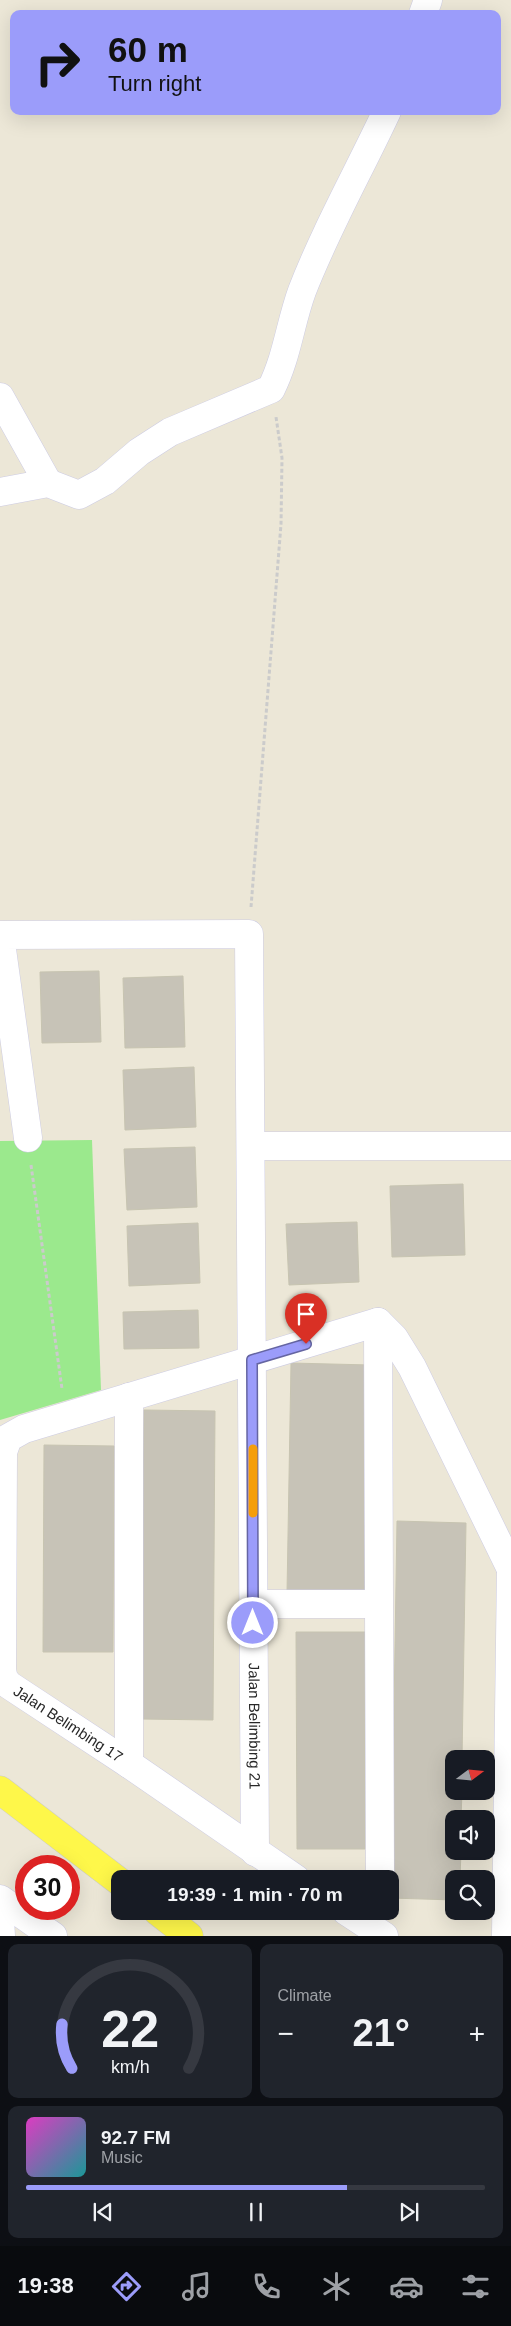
<!DOCTYPE html>
<meta charset="utf-8">
<style>
:root{--surface:#171b24;--page:#20242c;--text:#f1f3f6;--muted:#9ea1a6;--line:#363941;--accent:#9b9cfa}
body{margin:0;font-family:Helvetica,sans-serif;background:var(--page);color:var(--text);height:100vh;display:flex;flex-direction:column;font-size:19px;white-space:nowrap}
*{box-sizing:border-box;margin:0}
p{font-size:16px;color:var(--muted)}
.icon{flex:none;width:28px;height:28px;fill:none;stroke:currentColor;stroke-width:2;stroke-linecap:round;stroke-linejoin:round}
.map{position:relative;height:1936px;overflow:hidden}
.details{display:flex;flex-direction:column;gap:8px;padding:8px;background:#0d0f14;flex:1}
.details>*{flex:none}
.top-card{position:absolute;left:10px;top:10px;width:491px;height:105px;border-radius:10px;box-shadow:0 5px 20px #0002;background:#9b9cfa;color:#111;overflow:hidden}
.needle{width:32px;rotate:74deg}
.tools{position:absolute;left:445px;top:1750px;display:grid;gap:10px}
.tools a{display:grid;place-items:center;width:50px;height:50px;border-radius:10px;background:var(--surface);box-shadow:0 5px 20px #0002;font-size:25px}
.speed{position:absolute;left:15px;top:1855px;display:flex;gap:10px;font-size:25px;font-weight:700;text-align:center}
.speed>*{display:grid;place-content:center;width:65px;height:65px;border-radius:50%;background:var(--surface);box-shadow:0 5px 20px #0002;line-height:1}
.speed .limit{border:8px solid #d22;background:#fff;color:#111}
.pin{position:absolute;display:grid;place-items:center;width:42px;height:42px;color:#fff;margin:-51px -21px;border-radius:50% 50% 50% 0;rotate:-45deg;box-shadow:0 0 5px #0007}
.pin .icon{rotate:45deg}
.me{position:absolute;width:55px;margin:-28px;rotate:0deg;stroke-linejoin:round;filter:drop-shadow(0 0 4px #0008)}
.turn{display:flex;align-items:center;gap:18px;height:105px;padding:0 15px;font-size:22px}
.turn .icon{width:65px;height:65px;stroke-width:2.5}
.turn b{display:block;font-size:35px;line-height:42px}
.big{font-size:38px;font-weight:800;line-height:1.1}
.details .tile{flex:1;display:flex;flex-direction:column;justify-content:center;gap:8px;min-width:0;padding:0 18px;border-radius:10px;background:var(--page)}
.details .dial{align-items:center;gap:0}
.dial svg{height:130px;overflow:visible;fill:none;stroke:var(--line);stroke-width:7;stroke-linecap:round;text-anchor:middle}
.dial text{fill:var(--text);stroke:none}
.song{display:flex;align-items:center;gap:15px}
.cover{width:60px;height:60px;border-radius:8px;background:linear-gradient(135deg,hsl(310 70% 55%),hsl(180 70% 35%))}
.played{height:5px;border-radius:2px;background:linear-gradient(90deg,var(--accent) 70%,var(--line) 70%)}
.keys{display:flex;justify-content:space-around;direction:ltr}
.heat{display:flex;justify-content:space-between;align-items:center;font-size:28px;direction:ltr}
.details .tiles{flex:1;display:grid;gap:8px;grid-template-columns:1fr 1fr}
.tile:last-child{grid-column:span 2}
.trip{position:absolute;left:111px;top:1870px;width:288px;height:50px;border-radius:10px;background:var(--surface);box-shadow:0 5px 20px #0002;font-weight:800;line-height:50px;text-align:center}
.tab-bar{display:flex;height:80px;justify-content:space-around;align-items:center;background:#090b0e;color:var(--muted)}
.tab-bar .icon{width:35px;height:35px}
.tab-bar .on{color:var(--accent)}
.tab-bar b{font-size:22px;color:var(--text)}
.map>svg:first-child{display:block}
.green{fill:#9be98d}
.building{fill:#c7c3b7;stroke:#c7c4b1}
.lines{fill:none;stroke-linecap:round;stroke-linejoin:round}
.minor-casing{stroke:#cdcce3;stroke-width:29}
.major-casing{stroke:#cbcbcb;stroke-width:29}
.path{stroke:#cbcbcb;stroke-width:3;stroke-dasharray:4 2.5;stroke-linecap:butt}
.minor{stroke:#fff;stroke-width:28}
.major{stroke:#fef74a;stroke-width:28}
.route-casing{stroke:#6565a2;stroke-width:12}
.route{stroke:#9b9cfa;stroke-width:9}
.slow{stroke:#f59e0b;stroke-width:9}
.labels{text-anchor:middle;stroke-width:4;stroke-linejoin:round;paint-order:stroke}
.street-label{font-size:15px;fill:#282828;stroke:#fff}
</style>
<div class="map">
<svg width="511" height="1936" viewBox="0 0 511 1936">
<rect width="100%" height="100%" fill="#ece7d7"/>
<path class="green" d="M 92,1140 L 101,1390 L 0,1420 L 0,1141 Z"/>
<path class="building" d="M 99,971 L 101,1042 L 42,1043 L 40,972 Z
M 183,976 L 185,1047 L 125,1048 L 123,978 Z
M 194,1067 L 196,1127 L 125,1130 L 123,1070 Z
M 195,1147 L 197,1207 L 127,1210 L 124,1149 Z
M 463,1184 L 465,1255 L 392,1257 L 390,1186 Z
M 357,1222 L 359,1282 L 289,1285 L 286,1224 Z
M 198,1223 L 200,1283 L 129,1286 L 127,1226 Z
M 198,1310 L 199,1348 L 124,1349 L 123,1312 Z
M 291,1363 L 370,1365 L 367,1594 L 287,1593 Z
M 144,1410 L 215,1411 L 213,1720 L 141,1719 Z
M 44,1445 L 114,1446 L 113,1652 L 43,1652 Z
M 397,1521 L 466,1523 L 462,1759 L 454,1759 L 454,1791 L 462,1791 L 461,1819 L 454,1819 L 454,1851 L 461,1851 L 460,1879 L 454,1879 L 454,1900 L 391,1898 Z
M 296,1632 L 365,1632 L 365,1849 L 297,1849 Z"/>
<g class="lines">
<defs>
<g id="minor">
<path d="M 423,14 L 428,0"/>
<path d="M 0,397 L 48,483"/>
<path d="M 0,492 L 48,483 L 79,495 L 105,481 L 139,452 L 170,432 L 271,389 C 287,357 290,324 302,291 C 326,229 359,171 387,111"/>
<path id="s1" d="M 28,1138 L 0,935 L 249,934 L 255,1852"/>
<path d="M 251,1146 L 511,1146"/>
<path d="M 378,1322 L 380,1879"/>
<path d="M 253,1604 L 378,1604"/>
<path d="M 129,1764 L 129,1397"/>
<path d="M 296,1879 L 129,1764 L 9,1685 L 4,1679 L 2,1671 L 3,1452 L 8,1438 L 24,1429 L 378,1322 L 394,1338 L 412,1367 L 511,1569"/>
<path d="M 0,1899 L 53,1936"/>
<path d="M 346,1911 L 384,1936"/>
<path d="M 0,1920 L 1,1936"/>
<path d="M 506,1936 L 511,1569"/>
</g>
<path id="major" d="M 0,1790 L 120,1882
M 157,1911 L 189,1936"/>
</defs>
<use href="#minor" class="minor-casing"/>
<use href="#major" class="major-casing"/>
<path class="path" d="M 251,907 L 281,524 L 282,458 L 276,417
M 31,1165 L 62,1389"/>
<use href="#minor" class="minor"/>
<use href="#major" class="major"/>
</g>
<g class="lines">
<defs>
<path id="route" d="M 253,1623 L 252,1360 L 306,1344"/>
</defs>
<use href="#route" class="route-casing"/>
<use href="#route" class="route"/>
<path class="slow" d="M 253,1449 L 253,1513"/>
</g>
<g class="labels">
<g class="street-label">
<text transform="translate(68 1724) rotate(33)" y="5">Jalan Belimbing 17</text>
<text dy="5" stroke="none"><textPath href="#s1" startOffset="1246">Jalan Belimbing 21</textPath></text>
</g>
</g>
</svg>
<div class="tools">
<a><svg class="needle" viewBox="-14 -14 28 28"><path d="M0-13l5 13h-10z" fill="#e53935"/><path d="M0 13l5-13h-10z" fill="#9ea1a6"/></svg></a>
<a><svg class="icon" aria-label="sound" viewBox="0 0 24 24"><path d="M4 9h4l5-4v14l-5-4H4zM17 9q2 3 0 6"/></svg></a>
<a><svg class="icon" aria-label="search" viewBox="0 0 24 24"><circle cx="10" cy="10" r="6"/><path d="M15 15l6 6"/></svg></a>
</div>
<div class="speed"><div class="limit">30</div></div>
<div class="pin" style="left:306px;top:1344px;background:#d93025"><svg class="icon" aria-label="arrive" viewBox="0 0 24 24"><path d="M6 21V4h12l-3 4 3 4H6"/></svg></div>
<svg class="me" style="left:253px;top:1623px" viewBox="-20 -20 40 40"><circle r="17" fill="#9b9cfa" stroke="#fff" stroke-width="3"/><path d="M0-11L8 9 0 5-8 9z" fill="#fff"/></svg>
<div class="trip">19:39 · 1 min · 70 m</div>
<div class="top-card">
<div class="turn"><svg class="icon" aria-label="right" viewBox="0 0 24 24"><path d="M7 20v-9h11M14 6l5 5-5 5"/></svg><div><b>60 m</b>Turn right</div></div>
</div>
</div>
<section class="details">
<div class="tiles">
<div class="tile dial"><svg viewBox="0 0 100 80">
<path d="M14 69A42 42 0 1 1 86 69"/>
<path d="M14 69A42 42 0 0 1 8 42" stroke="#9b9cfa"/>
<text x="50" y="56" font-size="32" font-weight="700">22</text>
<text x="50" y="72" font-size="11">km/h</text>
</svg></div>
<div class="tile"><p>Climate</p>
<div class="heat"><a>−</a><b class="big">21°</b><a>+</a></div>
</div>
<div class="tile">
<div class="song"><i class="cover"></i><div><b>92.7 FM</b><p>Music</p></div></div>
<div class="played"></div>
<div class="keys"><svg class="icon" aria-label="previous" viewBox="0 0 24 24"><path d="M18 5L8 12l10 7zM5 5v14"/></svg><svg class="icon" aria-label="pause" viewBox="0 0 24 24"><path d="M8 5v14M16 5v14"/></svg><svg class="icon" aria-label="next" viewBox="0 0 24 24"><path d="M6 5l10 7-10 7zM19 5v14"/></svg></div>
</div>
</div>
</section>
<nav class="tab-bar">
<b>19:38</b>
<svg class="icon on" aria-label="directions" viewBox="0 0 24 24"><path d="M12 3l9 9-9 9-9-9zM9 14v-3h6M13 9l2 2-2 2"/></svg>
<svg class="icon" aria-label="music" viewBox="0 0 24 24"><path d="M9 18V5l10-2v13"/><circle cx="6" cy="18" r="3"/><circle cx="16" cy="16" r="3"/></svg>
<svg class="icon" aria-label="phone" viewBox="0 0 24 24"><path d="M5 4h4l2 5-3 2q2 4 5 5l2-3 5 2v4C11 20 4 13 5 4z"/></svg>
<svg class="icon" aria-label="climate" viewBox="0 0 24 24"><path d="M12 3v18M4 7l16 10M4 17L20 7"/></svg>
<svg class="icon" aria-label="car" viewBox="0 0 24 24"><path d="M5 17H2v-5l4-1 3-4h7l3 4 3 1v5h-3M9 17h6M6 11h13"/><circle cx="7" cy="17" r="2"/><circle cx="17" cy="17" r="2"/></svg>
<svg class="icon" aria-label="filters" viewBox="0 0 24 24"><path d="M4 7h16M4 17h16"/><circle cx="9" cy="7" r="2"/><circle cx="15" cy="17" r="2"/></svg>
</nav>
